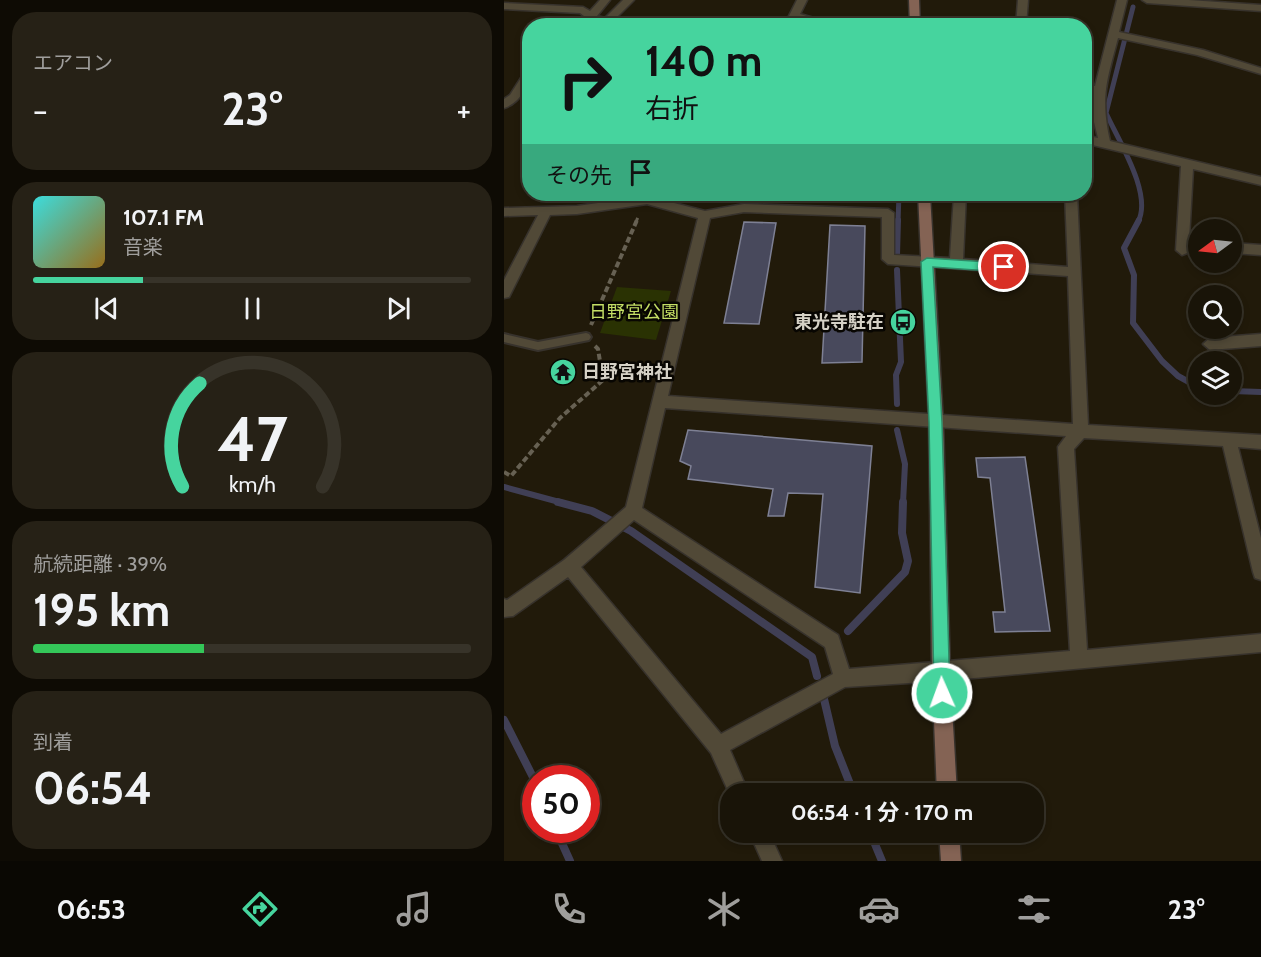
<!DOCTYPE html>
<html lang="ja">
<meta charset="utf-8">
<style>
:root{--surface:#191408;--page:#262116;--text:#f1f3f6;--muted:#9f9e9c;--line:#373329;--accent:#46d49e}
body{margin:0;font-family:Cabin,"Noto Sans JP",sans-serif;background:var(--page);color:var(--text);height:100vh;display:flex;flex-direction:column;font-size:22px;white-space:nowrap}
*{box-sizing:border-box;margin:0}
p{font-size:20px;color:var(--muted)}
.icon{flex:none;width:33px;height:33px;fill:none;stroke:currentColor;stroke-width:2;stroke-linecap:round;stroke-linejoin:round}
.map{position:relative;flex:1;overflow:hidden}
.details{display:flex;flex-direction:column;gap:12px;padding:12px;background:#0e0b04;width:504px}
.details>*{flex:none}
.hud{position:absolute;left:18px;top:18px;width:570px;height:183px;border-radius:24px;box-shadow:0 3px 9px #0003,0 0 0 2px var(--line);background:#46d49e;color:#111;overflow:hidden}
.needle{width:39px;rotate:255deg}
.buttons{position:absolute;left:684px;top:219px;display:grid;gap:12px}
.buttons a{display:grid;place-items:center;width:54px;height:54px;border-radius:50%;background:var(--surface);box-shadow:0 3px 9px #0003,0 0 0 2px var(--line);font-size:30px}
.speed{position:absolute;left:18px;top:765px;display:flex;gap:12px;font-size:30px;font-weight:700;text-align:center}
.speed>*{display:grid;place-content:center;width:78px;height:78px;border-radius:50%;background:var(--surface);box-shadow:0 3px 9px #0003,0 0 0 2px var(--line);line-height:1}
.speed .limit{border:9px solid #d22;background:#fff;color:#111}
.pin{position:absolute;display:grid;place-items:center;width:51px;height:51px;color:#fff;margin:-26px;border:3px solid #fff;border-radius:50%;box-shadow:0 2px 6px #0007}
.me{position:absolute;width:66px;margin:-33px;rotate:358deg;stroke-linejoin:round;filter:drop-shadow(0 0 4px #0008)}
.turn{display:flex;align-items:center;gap:21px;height:126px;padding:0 24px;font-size:27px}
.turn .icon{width:78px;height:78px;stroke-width:2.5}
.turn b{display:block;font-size:42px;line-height:51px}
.then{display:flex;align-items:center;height:57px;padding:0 24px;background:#0003;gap:12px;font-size:22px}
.big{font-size:45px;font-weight:700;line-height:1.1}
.details .widget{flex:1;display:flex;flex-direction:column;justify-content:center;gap:9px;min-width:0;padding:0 21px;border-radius:24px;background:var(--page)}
.details .dial{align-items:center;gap:0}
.dial svg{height:156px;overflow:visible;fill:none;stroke:var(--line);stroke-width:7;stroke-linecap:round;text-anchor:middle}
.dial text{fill:var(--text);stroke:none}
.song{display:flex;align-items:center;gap:18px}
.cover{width:72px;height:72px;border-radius:9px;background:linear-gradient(135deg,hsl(180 70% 55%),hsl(40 70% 35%))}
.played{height:6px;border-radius:3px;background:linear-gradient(90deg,var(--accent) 25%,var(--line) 25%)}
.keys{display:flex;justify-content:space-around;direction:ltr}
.heat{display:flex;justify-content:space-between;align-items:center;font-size:33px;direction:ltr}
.charge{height:9px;border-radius:4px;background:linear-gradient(90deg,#34c759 39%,var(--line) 0)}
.trip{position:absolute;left:216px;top:783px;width:324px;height:60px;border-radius:24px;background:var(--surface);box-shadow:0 3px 9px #0003,0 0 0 2px var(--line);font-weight:700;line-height:60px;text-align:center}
.tabs{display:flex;height:96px;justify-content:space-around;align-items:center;background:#0a0803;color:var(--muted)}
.tabs .icon{width:42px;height:42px}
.tabs .on{color:var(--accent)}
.tabs b{font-size:27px;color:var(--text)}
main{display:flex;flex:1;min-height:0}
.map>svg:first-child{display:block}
.green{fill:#2a3203}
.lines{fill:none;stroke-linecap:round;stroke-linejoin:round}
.stream-far2{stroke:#403f55;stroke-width:5}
.stream-far1{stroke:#403f55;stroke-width:6}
.stream{stroke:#403f55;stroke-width:8}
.building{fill:#48495c;stroke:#7e8094;stroke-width:1.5}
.lane-casing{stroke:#37322c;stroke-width:4}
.street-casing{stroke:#37322c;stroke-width:3}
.secondary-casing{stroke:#37322c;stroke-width:3}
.path-far1{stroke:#676153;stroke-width:3;stroke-dasharray:4.5 2;stroke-linecap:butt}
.path{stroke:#676153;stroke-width:4;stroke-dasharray:6 3;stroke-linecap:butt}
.lane{fill:#514937;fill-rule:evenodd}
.street{fill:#514937;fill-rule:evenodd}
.secondary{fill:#846354;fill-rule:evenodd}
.route{fill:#46d49e;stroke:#2e8a67;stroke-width:1.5}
.labels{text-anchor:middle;stroke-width:5;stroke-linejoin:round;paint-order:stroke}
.park-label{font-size:18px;fill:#c4de65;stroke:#080602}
.poi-label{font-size:18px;font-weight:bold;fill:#d5d1c6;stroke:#080602;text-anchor:end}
</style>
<main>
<section class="details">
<div class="widget"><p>エアコン</p>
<div class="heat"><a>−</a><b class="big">23°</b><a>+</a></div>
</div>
<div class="widget">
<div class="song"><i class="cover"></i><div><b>107.1 FM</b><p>音楽</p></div></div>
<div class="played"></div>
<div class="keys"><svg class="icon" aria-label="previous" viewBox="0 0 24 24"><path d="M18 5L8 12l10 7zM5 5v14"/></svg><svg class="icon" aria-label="pause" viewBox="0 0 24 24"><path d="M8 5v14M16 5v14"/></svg><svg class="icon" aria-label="next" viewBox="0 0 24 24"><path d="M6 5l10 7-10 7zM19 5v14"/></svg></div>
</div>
<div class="widget dial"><svg viewBox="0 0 100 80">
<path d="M14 69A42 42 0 1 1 86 69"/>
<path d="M14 69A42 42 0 0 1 23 16" stroke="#46d49e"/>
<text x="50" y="56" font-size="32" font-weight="700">47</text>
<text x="50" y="72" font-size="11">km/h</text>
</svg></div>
<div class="widget"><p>航続距離 · 39%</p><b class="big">195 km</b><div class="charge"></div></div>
<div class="widget"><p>到着</p><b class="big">06:54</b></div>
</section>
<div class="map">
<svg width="757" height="861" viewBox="0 0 757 861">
<rect width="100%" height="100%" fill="#211a0a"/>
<path class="green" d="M 113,287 L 167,291 L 152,340 L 96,333 Z"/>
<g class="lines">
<path class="stream-far2" d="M 629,7 L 602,113 C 614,140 649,194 634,222
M 394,222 L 395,194"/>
<path class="stream-far1" d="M 635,220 L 620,248 L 630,275 L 629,323 L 658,361 L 674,376 L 694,387
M 393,255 L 394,220
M 393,270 L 397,362 L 392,375 L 393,404
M 728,391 L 757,392
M 393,430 L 401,464 L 399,503
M 0,487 L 59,503"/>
<path class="stream" d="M 54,502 L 88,511 L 127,531 L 308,657 L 313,676
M 344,631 L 401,572 L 404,561 L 398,533 L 399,502
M 320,699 L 331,746 L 350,794
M 0,720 L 32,783
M 52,830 L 66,861
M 366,832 L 378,861"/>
</g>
<path class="building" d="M 240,222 L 272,223 L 255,324 L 220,323 Z
M 326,225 L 361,226 L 358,362 L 318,363 Z
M 184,430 L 368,446 L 356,593 L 311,587 L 319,494 L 284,493 L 280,516 L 264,516 L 269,489 L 184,479 L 187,466 L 176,461 Z
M 521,457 L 546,631 L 491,632 L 489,612 L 501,612 L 486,478 L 474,477 L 472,458 Z"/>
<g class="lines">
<defs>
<path id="lane" d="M 82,333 L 85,334 L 87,337 L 85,340 L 34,350 L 0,342 L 0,334 L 34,342 Z"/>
<path id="street" d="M 96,0 L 106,0 L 93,16 L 101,18 L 119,0 L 130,0 L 110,20 L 125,26 L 106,26 L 87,20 L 76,26 L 62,26 L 80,16 L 76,13 L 0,9 L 0,3 L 79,7 L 86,11 Z
M 293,0 L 303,0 L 296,14 L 337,26 L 318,26 L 294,19 L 290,26 L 280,26 Z
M 514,0 L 524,0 L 522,26 L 512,26 Z
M 613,0 L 623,0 L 615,32 L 699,50 L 757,68 L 757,74 L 693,55 L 614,38 C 603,80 596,97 606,141 L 757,177 L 757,185 L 689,169 L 685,239 L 694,240 L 694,248 L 685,248 L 683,253 L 678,255 L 672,250 L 677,166 L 580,143 L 580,135 L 594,138 L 588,114 L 589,93 L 580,91 L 580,84 L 591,86 Z
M 638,0 L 685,0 L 757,5 L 757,11 L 643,3 Z
M 26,69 C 26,85 16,103 0,108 L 0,99 L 6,95 L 22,70 Z
M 450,194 L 462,194 L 459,259 L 564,267 L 561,194 L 573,194 L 584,425 L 757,435 L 757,449 L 734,447 L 757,538 L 757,580 L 751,578 L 749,572 L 719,446 L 580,438 L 570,449 L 583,650 L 757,634 L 757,652 L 437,681 L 341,687 L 226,750 L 245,794 L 226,795 L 207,753 L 64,577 L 9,616 L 0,617 L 0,599 L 3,600 L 60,560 L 122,507 L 194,218 L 143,204 L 73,214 L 46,215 L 5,297 L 0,298 L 0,280 L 34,215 L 0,216 L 0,208 L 73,206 L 143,196 L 201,211 L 240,204 L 384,209 L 390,213 L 390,255 L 446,258 ZM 240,212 L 378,217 L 378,259 L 384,264 L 564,276 L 569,424 L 164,396 L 206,218 ZM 161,408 L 562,436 L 554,447 L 566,651 L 345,669 L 334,635 L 138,508 ZM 130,520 L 321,647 L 329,674 L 217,734 L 77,567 Z
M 728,243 L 757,245 L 757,255 L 728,253 Z
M 757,334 L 757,346 L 706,350 L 699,344 L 706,338 Z
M 245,832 L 265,832 L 278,861 L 258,861 Z"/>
<path id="secondary" d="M 405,0 L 415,0 L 416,26 L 406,26 Z
M 414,194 L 426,194 L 439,422 L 446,672 L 453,794 L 433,794 L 428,672 L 425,422 Z
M 435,832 L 455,832 L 457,861 L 437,861 Z"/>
</defs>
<use href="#lane" class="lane-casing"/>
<use href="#street" class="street-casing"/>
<use href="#secondary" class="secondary-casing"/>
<path class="path-far1" d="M 132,222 L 134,217"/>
<path class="path" d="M 87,325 L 133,220
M 0,472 L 7,476 L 56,418 L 99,380 L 94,349 L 91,346"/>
<use href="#lane" class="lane"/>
<use href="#street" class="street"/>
<use href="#secondary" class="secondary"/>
</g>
<path class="route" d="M 423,258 L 500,263 L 506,267 L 500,272 L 429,267 L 438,422 L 446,693 L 444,698 L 438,701 L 432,698 L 430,693 L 425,422 L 417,262 Z"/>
<defs>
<symbol id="bus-disc" viewBox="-11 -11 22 22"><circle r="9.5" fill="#46d49e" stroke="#080602"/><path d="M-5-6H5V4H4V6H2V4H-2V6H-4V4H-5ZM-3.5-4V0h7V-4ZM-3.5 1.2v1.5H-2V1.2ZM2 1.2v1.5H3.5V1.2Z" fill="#111"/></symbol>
<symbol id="temple-disc" viewBox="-11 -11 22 22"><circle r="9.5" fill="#46d49e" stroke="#080602"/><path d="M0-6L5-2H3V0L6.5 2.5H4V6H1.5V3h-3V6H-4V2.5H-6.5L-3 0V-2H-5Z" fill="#111"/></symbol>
</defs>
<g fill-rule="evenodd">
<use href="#bus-disc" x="384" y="307" width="30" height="30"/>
<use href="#temple-disc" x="44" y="357" width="30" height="30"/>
</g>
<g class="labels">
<g class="park-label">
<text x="130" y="318">日野宮公園</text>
</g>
<g class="poi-label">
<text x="380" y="328">東光寺駐在</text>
<text x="78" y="378" text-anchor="start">日野宮神社</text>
</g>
</g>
</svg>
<div class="buttons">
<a><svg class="needle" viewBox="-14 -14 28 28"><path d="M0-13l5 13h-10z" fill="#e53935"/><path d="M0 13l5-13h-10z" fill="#9f9e9c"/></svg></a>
<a><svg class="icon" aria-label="search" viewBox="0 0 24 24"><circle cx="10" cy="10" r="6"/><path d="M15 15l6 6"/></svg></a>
<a><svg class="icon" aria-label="layers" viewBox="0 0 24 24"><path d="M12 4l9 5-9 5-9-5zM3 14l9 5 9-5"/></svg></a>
</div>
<div class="speed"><div class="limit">50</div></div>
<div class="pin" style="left:500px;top:267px;background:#d93025"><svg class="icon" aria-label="arrive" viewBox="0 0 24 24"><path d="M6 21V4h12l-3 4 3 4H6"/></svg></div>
<svg class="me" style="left:438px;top:693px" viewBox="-20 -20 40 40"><circle r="17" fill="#46d49e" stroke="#fff" stroke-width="3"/><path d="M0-11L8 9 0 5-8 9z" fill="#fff"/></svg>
<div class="trip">06:54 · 1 分 · 170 m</div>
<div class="hud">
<div class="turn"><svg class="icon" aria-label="right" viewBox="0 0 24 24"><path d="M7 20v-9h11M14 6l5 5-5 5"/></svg><div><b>140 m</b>右折</div></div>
<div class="then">その先<svg class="icon" aria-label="arrive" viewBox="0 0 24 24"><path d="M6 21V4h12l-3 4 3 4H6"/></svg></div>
</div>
</div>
</main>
<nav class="tabs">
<b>06:53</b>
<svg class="icon on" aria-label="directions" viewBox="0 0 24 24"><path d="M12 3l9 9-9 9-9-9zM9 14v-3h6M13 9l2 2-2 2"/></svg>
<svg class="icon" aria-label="music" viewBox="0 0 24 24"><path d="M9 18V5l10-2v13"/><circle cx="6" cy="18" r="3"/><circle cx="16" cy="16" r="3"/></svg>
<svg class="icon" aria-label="phone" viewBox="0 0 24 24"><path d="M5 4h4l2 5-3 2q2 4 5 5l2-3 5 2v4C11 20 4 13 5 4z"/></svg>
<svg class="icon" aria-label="climate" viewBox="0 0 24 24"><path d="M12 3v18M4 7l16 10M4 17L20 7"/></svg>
<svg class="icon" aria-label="car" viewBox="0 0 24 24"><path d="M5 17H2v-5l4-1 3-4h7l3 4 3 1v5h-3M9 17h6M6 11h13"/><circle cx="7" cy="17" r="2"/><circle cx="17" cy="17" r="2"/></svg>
<svg class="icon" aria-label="filters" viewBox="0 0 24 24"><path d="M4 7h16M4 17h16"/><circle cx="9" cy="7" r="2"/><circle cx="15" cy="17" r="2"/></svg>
<b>23°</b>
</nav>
